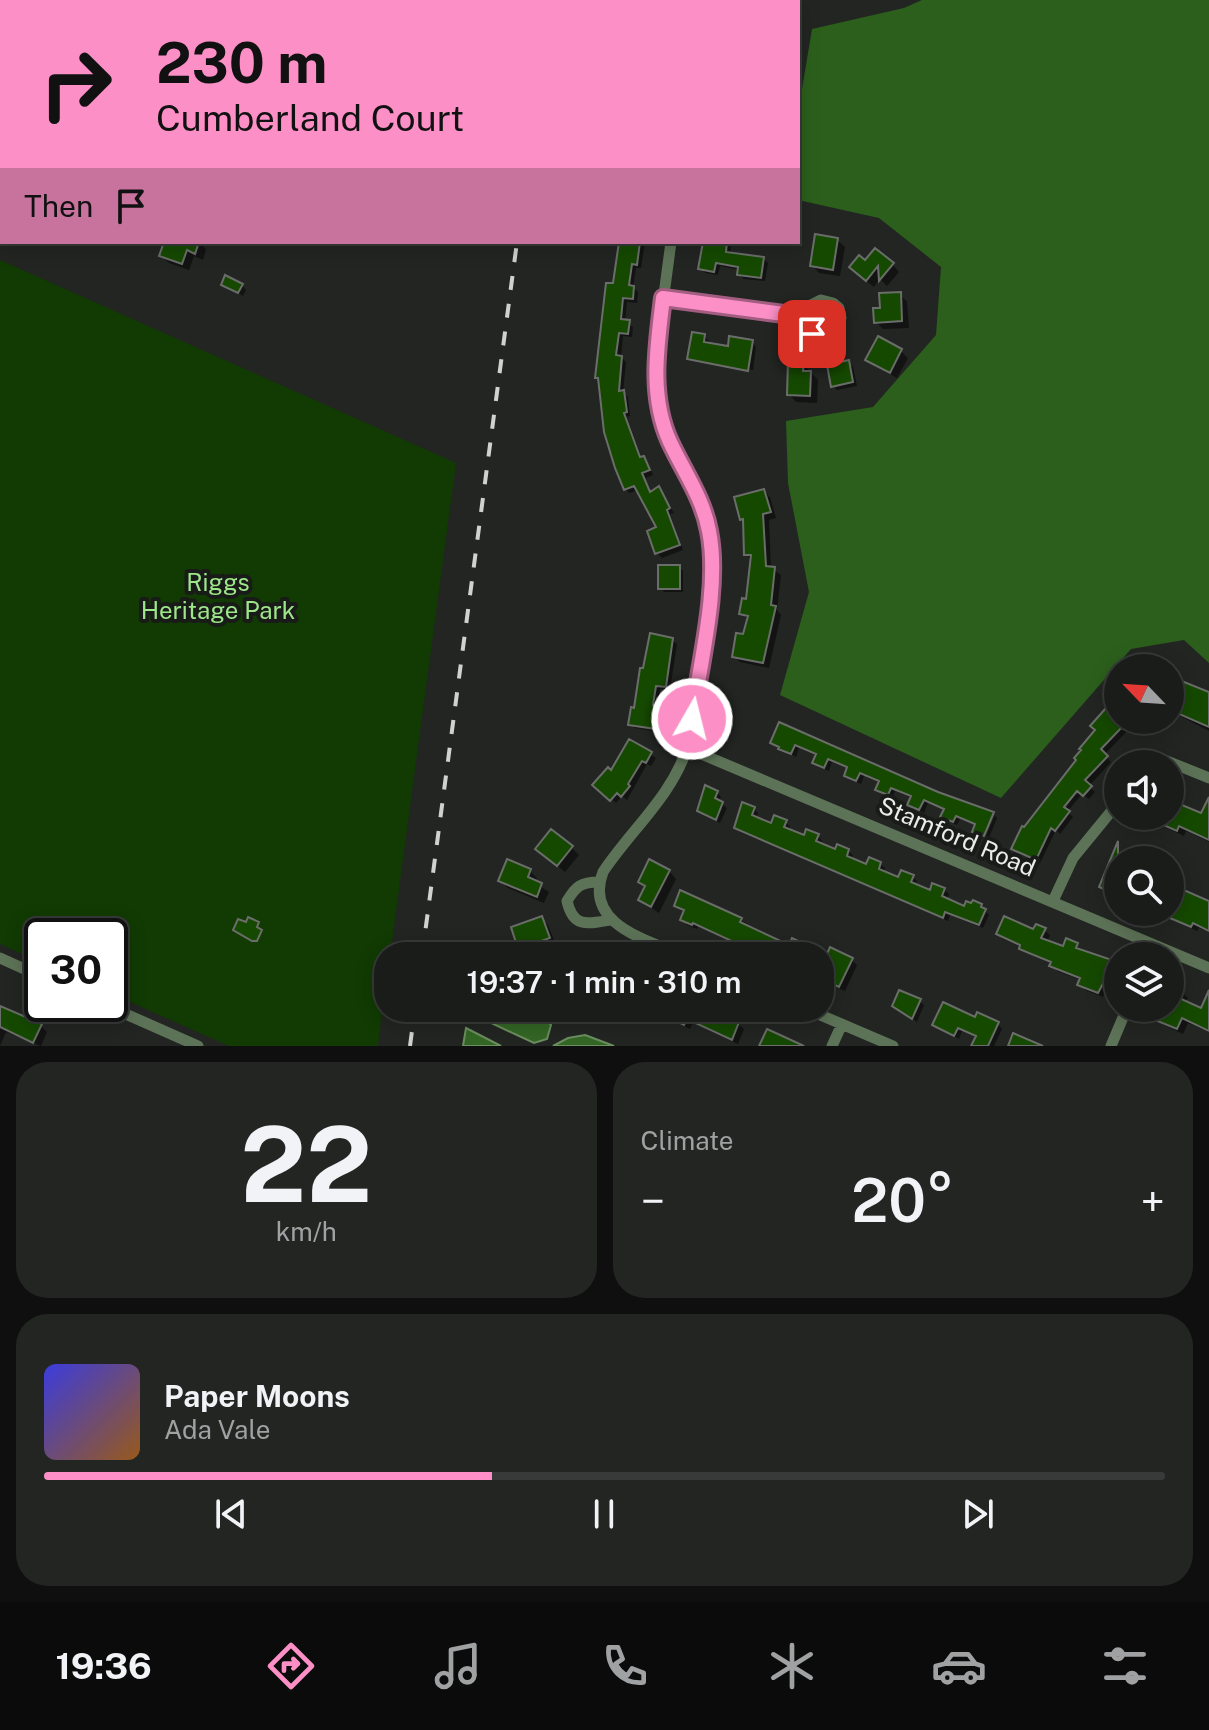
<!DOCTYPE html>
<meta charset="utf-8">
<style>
:root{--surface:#1a1c1a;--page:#232523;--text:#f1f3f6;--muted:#9fa1a2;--line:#383a39;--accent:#fb8fc6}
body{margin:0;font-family:"Public Sans",sans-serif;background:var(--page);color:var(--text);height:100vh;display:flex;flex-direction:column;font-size:30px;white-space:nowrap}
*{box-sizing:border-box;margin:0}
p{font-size:26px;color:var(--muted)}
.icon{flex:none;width:44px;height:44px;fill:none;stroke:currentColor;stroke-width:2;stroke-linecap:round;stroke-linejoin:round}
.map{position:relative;height:1046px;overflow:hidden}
.details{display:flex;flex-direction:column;gap:16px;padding:16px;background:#0e0f0e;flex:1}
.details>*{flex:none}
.top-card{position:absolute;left:0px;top:0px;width:800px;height:244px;box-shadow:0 4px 20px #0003,0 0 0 2px var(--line);background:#fb8fc6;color:#111;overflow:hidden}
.needle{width:52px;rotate:295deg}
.fabs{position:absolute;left:1104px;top:654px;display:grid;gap:16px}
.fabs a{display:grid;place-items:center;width:80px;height:80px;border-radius:50%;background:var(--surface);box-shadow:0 4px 20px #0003,0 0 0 2px var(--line);font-size:40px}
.speed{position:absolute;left:24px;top:918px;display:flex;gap:16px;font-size:40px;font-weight:700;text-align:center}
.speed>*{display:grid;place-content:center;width:104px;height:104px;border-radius:50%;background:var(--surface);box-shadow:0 4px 20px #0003,0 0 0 2px var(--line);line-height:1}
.speed .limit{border:4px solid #111;border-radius:12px;background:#fff;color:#111}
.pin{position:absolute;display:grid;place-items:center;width:68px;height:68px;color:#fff;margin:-34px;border-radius:16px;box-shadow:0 4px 12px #0006}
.me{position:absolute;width:88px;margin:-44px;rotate:8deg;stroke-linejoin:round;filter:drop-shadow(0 0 6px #0008)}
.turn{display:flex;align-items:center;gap:28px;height:168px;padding:0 24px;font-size:36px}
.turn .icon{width:104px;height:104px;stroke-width:2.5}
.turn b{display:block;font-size:56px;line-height:68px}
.then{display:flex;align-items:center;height:76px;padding:0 24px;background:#0003;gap:16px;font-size:30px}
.big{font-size:60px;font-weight:600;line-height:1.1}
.details .widget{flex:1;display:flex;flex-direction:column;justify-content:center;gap:12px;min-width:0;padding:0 28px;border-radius:32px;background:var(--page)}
.details .dial{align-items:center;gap:0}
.dial b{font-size:104px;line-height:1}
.song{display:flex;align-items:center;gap:24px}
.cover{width:96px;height:96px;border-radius:12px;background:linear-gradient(135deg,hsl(240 70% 55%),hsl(30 70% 35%))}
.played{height:8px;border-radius:4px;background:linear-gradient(90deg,var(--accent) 40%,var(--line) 40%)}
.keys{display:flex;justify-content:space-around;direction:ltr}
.heat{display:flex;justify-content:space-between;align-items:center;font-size:44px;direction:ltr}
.details .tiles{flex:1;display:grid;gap:16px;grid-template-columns:1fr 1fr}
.widget:last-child{grid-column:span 2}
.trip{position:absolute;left:374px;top:942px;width:460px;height:80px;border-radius:32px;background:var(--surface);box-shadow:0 4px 20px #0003,0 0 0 2px var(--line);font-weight:600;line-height:80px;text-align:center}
.menu{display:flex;height:128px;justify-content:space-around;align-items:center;background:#0a0b0a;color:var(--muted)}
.menu .icon{width:56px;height:56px}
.menu .on{color:var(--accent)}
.menu b{font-size:36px;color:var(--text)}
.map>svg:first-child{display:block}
.green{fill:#113b02}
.forest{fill:#2c5f1c}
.water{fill:#346725;stroke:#6b8f60;stroke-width:2}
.shadow{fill:#0007}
.building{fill:#154900;stroke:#6b6d6a;stroke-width:2}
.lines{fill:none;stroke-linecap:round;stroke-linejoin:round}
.street{stroke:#5d7357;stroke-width:11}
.rail{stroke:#d0d2d0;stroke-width:4;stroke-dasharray:14 14;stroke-linecap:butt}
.route-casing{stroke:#a35d81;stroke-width:20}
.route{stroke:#fb8fc6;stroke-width:14}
.labels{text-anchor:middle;stroke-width:8;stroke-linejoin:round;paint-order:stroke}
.park-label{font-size:24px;fill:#9ee68a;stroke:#191b18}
.street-label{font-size:24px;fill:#eaecea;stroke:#191b18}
</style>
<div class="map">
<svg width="1209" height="1046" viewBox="0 0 1209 1046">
<rect width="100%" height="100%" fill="#222522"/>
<path class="green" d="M 0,260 L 456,463 L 390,956 L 388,956 L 378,1046 L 229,1046 L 110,993 L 110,936 L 42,936 L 42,963 L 0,944 Z"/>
<path class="forest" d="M 922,0 L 1209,0 L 1209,663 L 1184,640 L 1131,649 L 1001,798 L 780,695 L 809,592 L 788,483 L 786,421 L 873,407 L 936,335 L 941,267 L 879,218 L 798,200 L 798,113 L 812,29 L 904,8 Z"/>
<path class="water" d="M 473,1008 L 531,1008 L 541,1014 L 551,1025 L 547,1039 L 534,1043 L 491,1023 Z
M 466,1028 L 501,1046 L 463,1046 Z
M 585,1035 L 614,1046 L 553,1046 L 568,1038 Z"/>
<path class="shadow" d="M 658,0 L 682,0 L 682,2 L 658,2 Z
M 751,0 L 773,0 L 773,2 L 751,2 Z
M 0,105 L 2,106 L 2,124 L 0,124 Z
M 837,240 L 845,247 L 840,276 L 819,273 L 812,265 Z
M 166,242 L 199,242 L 206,249 L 203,260 L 194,256 L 189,270 L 169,263 L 162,256 Z
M 621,242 L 645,242 L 641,268 L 636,268 L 633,287 L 638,292 L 637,303 L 627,302 L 625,322 L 633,327 L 632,337 L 623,336 L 621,357 L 626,362 L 623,392 L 628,397 L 630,416 L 627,417 L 642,459 L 648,463 L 653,475 L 645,478 L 651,493 L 659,489 L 674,513 L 670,514 L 683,550 L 662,558 L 657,553 L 649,532 L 659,528 L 638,490 L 630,493 L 625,489 L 600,380 L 597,377 Z
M 705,242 L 727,242 L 731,246 L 730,254 L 763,258 L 768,263 L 765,281 L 744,279 L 739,274 L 740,270 L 720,266 L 718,275 L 705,273 L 701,268 Z
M 865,263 L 892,264 L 899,272 L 887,286 L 880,279 L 874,287 L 858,274 Z
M 223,284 L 242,285 L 246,290 L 243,296 Z
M 900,294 L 907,302 L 909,328 L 883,329 L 876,322 L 882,310 Z
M 704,336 L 709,341 L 708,345 L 729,348 L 752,342 L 756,347 L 753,370 L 692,358 L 692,361 L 689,358 Z
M 901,351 L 908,358 L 897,378 L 875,366 L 867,359 Z
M 848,362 L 853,367 L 857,386 L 837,390 L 833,386 Z
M 803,364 L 818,380 L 817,403 L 796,402 L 789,394 Z
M 764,491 L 770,497 L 776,518 L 769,520 L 771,568 L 781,575 L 777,610 L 781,615 L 769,668 L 740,662 L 734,656 L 745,636 L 749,620 L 741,613 L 747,601 L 752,560 L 746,554 L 745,523 L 741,519 Z
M 679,567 L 683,571 L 683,592 L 664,592 L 660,588 Z
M 672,640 L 677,644 L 670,690 L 660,689 L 657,707 L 663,712 L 660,732 L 635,728 L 630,724 L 636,710 Z
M 1171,709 L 1209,713 L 1209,731 L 1176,714 Z
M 1106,711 L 1128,730 L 1104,755 L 1111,762 L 1089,786 L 1095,792 L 1089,799 L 1082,794 L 1067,812 L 1073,817 L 1060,834 L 1056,830 L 1040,863 L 1018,853 L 1013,849 L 1025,830 L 1079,760 Z
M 780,725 L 938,794 L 991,813 L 982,837 L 974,831 L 977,825 L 960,819 L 957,825 L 947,821 L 943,817 L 946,810 L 928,803 L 924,813 L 909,805 L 912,798 L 895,791 L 892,798 L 882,794 L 878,789 L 881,783 L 864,776 L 861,784 L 851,780 L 846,776 L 849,769 L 832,762 L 829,771 L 819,767 L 814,762 L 817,756 L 799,748 L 796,757 L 772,742 Z
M 630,741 L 656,758 L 651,766 L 647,764 L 627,800 L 622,796 L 616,803 L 595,785 L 611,773 Z
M 717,792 L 721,797 L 719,802 L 727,808 L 720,823 L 699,811 Z
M 1170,796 L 1178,799 L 1185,806 L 1184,808 L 1202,816 L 1209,814 L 1209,842 L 1186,831 L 1184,836 L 1162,826 L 1155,820 L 1157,816 L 1170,816 Z
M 754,809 L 758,813 L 756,819 L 772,826 L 786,822 L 790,827 L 788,830 L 805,838 L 818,836 L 822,841 L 821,845 L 836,851 L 848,851 L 853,855 L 851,860 L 867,866 L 880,864 L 885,868 L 883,873 L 899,880 L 912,877 L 917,881 L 915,886 L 931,892 L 944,890 L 949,894 L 946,900 L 965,908 L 985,911 L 989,915 L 983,928 L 950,915 L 948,921 L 740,832 L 736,827 Z
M 995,815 L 997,818 L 988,840 L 985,838 Z
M 571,847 L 579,855 L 565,872 L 545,856 Z
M 1118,863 L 1118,897 L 1101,886 Z
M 530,871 L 537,878 L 535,883 L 549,892 L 544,903 L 508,888 L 500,881 Z
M 669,871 L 676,879 L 659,913 L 640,900 L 646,888 L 640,882 Z
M 1170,888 L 1209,906 L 1209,932 L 1199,928 L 1197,931 L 1157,912 L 1170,912 Z
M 676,905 L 741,920 L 790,948 L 852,960 L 857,965 L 845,991 L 833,986 L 828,981 L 830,975 L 820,970 L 820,956 L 786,956 L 774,951 L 771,956 L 761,956 L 698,926 L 697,929 L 687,925 L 682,920 L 685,912 Z
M 541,918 L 548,925 L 556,945 L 528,955 L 520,948 Z
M 1044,930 L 1050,935 L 1047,942 L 1064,949 L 1077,945 L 1081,952 L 1114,963 L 1118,967 L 1103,997 L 1085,990 L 1080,984 L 1081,980 L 1057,971 L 1052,964 L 1027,953 L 1022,947 L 1003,939 L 998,934 Z
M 1170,991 L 1181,992 L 1188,998 L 1185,1003 L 1202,1010 L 1209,1003 L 1209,1032 L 1188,1023 L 1183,1034 L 1164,1025 L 1157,1019 L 1162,1008 L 1170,1008 Z
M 919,1001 L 924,1005 L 917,1022 L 894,1006 Z
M 0,1008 L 41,1026 L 47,1032 L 41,1046 L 6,1032 L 0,1046 Z
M 669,1008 L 723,1008 L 737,1017 L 735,1022 L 744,1029 L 738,1044 L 693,1023 L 690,1029 L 678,1023 L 673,1018 L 676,1011 Z
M 976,1019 L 998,1024 L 1002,1029 L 994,1046 L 976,1046 L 977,1038 L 962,1031 L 959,1039 L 934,1025 Z"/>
<path class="building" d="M 815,234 L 838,238 L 833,270 L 810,266 Z
M 164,242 L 199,242 L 195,254 L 187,250 L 182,264 L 159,256 Z
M 619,242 L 640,242 L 637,265 L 632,264 L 629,285 L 634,286 L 633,299 L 623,298 L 621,319 L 630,320 L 628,334 L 619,333 L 616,355 L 622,356 L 619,391 L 624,390 L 627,412 L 624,413 L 640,457 L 644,456 L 650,470 L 642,473 L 650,492 L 659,486 L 670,508 L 667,510 L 680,545 L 655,554 L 647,531 L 656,527 L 634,486 L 624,490 L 615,468 L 604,432 L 598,378 L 595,378 L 606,283 L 613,283 Z
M 703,242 L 727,242 L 726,252 L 764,257 L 761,278 L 737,275 L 738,267 L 716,263 L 714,272 L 698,269 Z
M 875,248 L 894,263 L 879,281 L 878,266 L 866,281 L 849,267 L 859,255 L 865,260 Z
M 225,275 L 243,284 L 238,293 L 221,285 Z
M 901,292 L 902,321 L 874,323 L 873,308 L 880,308 L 879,293 Z
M 692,332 L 705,334 L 704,342 L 728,346 L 729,336 L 753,340 L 748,371 L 687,359 Z
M 878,336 L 902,349 L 890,373 L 865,360 Z
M 849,360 L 853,382 L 831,387 L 827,365 Z
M 788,361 L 804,362 L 803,371 L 811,371 L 810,396 L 787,395 Z
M 764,489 L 771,512 L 763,514 L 766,566 L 775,567 L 771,605 L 776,606 L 763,663 L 732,657 L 736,633 L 743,634 L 748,616 L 739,614 L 742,598 L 746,599 L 751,555 L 744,555 L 743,519 L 740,520 L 734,497 Z
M 658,565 L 680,565 L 680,589 L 658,589 Z
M 650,633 L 673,638 L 666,687 L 656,686 L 653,705 L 660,706 L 656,729 L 628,725 L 631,707 L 634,708 L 640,668 L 643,668 Z
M 1179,680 L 1209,692 L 1209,727 L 1170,710 Z
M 1106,708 L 1125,724 L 1101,749 L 1108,756 L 1085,780 L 1092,786 L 1083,796 L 1077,791 L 1064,807 L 1070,811 L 1055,831 L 1051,828 L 1036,860 L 1011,849 L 1022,826 L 1024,827 L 1076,760 L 1074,758 L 1081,750 L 1079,749 L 1095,730 L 1090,726 Z
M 779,722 L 938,792 L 994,812 L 984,836 L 972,832 L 975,824 L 956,816 L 953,822 L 940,817 L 944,809 L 924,800 L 919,810 L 907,805 L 911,796 L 891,788 L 888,795 L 875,790 L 879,781 L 860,773 L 856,781 L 844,776 L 847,767 L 828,759 L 824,768 L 812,763 L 816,754 L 795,745 L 791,754 L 778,749 L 779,747 L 770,743 Z
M 629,739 L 652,752 L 646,763 L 642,761 L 628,784 L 630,786 L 621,797 L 617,793 L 610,801 L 592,785 L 608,767 L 611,770 Z
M 705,785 L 718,791 L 715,798 L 723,802 L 716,820 L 697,811 Z
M 1209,797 L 1209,840 L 1179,826 L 1177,831 L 1143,816 L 1170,816 L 1170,800 L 1201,813 Z
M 742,802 L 755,807 L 752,815 L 771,823 L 774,815 L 787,820 L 784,827 L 804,835 L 806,829 L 819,834 L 816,841 L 835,849 L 837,844 L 849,849 L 847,856 L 866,864 L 869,857 L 881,862 L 879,869 L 898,877 L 901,870 L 914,875 L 911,882 L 930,890 L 932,883 L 945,888 L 942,896 L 964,906 L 966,901 L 971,903 L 973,900 L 982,904 L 981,907 L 986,909 L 979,925 L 945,912 L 943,918 L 734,828 Z
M 551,829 L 573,846 L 557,866 L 535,849 Z
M 1118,841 L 1118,891 L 1113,889 L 1111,892 L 1099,887 Z
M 507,859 L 531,869 L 528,877 L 542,883 L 537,897 L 498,881 Z
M 649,859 L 670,870 L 651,907 L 638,900 L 645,886 L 638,882 Z
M 1170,884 L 1209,901 L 1209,931 L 1193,923 L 1191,927 L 1170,918 Z
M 680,890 L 742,918 L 740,922 L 789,945 L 792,938 L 827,954 L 830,947 L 853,958 L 839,987 L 826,981 L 829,973 L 820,969 L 826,956 L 784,956 L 785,954 L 768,947 L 764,956 L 693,923 L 692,925 L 680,920 L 684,910 L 674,906 Z
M 542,916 L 550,938 L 518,949 L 511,927 Z
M 1004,916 L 1033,929 L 1036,924 L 1046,928 L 1041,938 L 1063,946 L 1066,938 L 1078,943 L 1076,948 L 1115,961 L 1098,993 L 1077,985 L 1080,978 L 1049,966 L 1051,962 L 1019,949 L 1020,945 L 996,934 Z
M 248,917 L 259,922 L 257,927 L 262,930 L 257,941 L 252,941 L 233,930 L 238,919 L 246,922 Z
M 557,941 L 582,956 L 548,956 Z
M 1170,984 L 1183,990 L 1179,998 L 1201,1008 L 1209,990 L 1209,1031 L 1182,1018 L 1177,1029 L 1155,1020 L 1160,1008 L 1170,1008 Z
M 899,990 L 921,999 L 912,1019 L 892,1006 Z
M 943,1002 L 975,1017 L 977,1012 L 999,1022 L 988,1046 L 971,1046 L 976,1036 L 958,1028 L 954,1036 L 932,1025 Z
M 0,1006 L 42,1024 L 33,1043 L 0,1027 Z
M 675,1008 L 733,1008 L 729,1018 L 739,1022 L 732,1040 L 687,1019 L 684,1025 L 670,1018 Z
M 767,1029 L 804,1046 L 759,1046 Z
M 1013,1033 L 1043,1046 L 1008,1046 Z"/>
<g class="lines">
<path class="street" d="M 713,0 L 714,2
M 671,242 L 659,332 L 657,399 L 669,440 L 700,498 L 709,531 L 713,573 L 687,748 C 672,796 630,831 603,872 C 583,925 648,940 684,956
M 663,298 L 791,315 L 821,300 L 833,303 L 839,308 L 841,318 L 835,332 L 821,338 L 812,334 L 791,315
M 687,748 L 1209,968
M 1152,764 L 1162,759 L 1209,778
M 599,882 C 581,882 576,886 567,901 C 573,928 587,924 610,920
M 1053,901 L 1073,858 L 1118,803
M 0,958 L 42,977
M 103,1004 L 198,1046
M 804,1008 L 893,1046
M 832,1046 L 842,1024
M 1111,1046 L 1127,1008"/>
<path class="rail" d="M 549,2 L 549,0
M 422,956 L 517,242
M 410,1046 L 415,1008"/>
</g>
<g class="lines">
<defs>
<path id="route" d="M 692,719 C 700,663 720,586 709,531 C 703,498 684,472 670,442 C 649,396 657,347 663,298 L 791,315 L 812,334"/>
</defs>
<use href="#route" class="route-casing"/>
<use href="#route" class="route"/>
</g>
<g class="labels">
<g class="park-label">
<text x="218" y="591">Riggs<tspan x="218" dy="28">Heritage Park</tspan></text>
</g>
<g class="street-label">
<text transform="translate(957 837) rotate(23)" y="8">Stamford Road</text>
</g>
</g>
</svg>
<div class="fabs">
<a><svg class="needle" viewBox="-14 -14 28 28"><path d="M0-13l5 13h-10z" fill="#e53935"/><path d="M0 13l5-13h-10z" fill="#9fa1a2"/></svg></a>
<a><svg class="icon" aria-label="sound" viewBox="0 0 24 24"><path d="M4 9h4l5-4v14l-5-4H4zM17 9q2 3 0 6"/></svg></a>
<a><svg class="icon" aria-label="search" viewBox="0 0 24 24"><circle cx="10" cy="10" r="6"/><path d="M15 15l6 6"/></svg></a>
<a><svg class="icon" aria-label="layers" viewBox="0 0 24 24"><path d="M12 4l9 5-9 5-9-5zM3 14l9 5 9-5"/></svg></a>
</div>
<div class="speed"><div class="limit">30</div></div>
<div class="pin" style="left:812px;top:334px;background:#d93025"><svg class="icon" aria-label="arrive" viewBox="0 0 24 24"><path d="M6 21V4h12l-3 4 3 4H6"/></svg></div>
<svg class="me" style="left:692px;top:719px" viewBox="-20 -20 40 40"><circle r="17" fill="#fb8fc6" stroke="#fff" stroke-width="3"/><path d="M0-11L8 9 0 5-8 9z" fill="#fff"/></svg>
<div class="trip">19:37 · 1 min · 310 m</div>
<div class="top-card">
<div class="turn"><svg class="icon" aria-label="right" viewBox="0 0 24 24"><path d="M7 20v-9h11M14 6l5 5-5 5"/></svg><div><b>230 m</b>Cumberland Court</div></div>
<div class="then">Then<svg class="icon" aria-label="arrive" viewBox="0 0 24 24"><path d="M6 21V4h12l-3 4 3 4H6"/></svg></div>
</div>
</div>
<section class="details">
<div class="tiles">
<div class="widget dial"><b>22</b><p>km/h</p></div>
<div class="widget"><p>Climate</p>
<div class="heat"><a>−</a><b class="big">20°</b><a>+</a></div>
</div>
<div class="widget">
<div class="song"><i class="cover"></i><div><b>Paper Moons</b><p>Ada Vale</p></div></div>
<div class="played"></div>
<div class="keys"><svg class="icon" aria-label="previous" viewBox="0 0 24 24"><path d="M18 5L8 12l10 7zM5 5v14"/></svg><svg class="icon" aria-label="pause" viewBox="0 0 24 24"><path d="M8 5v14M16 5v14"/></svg><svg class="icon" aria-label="next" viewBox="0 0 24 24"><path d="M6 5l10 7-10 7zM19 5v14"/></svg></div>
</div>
</div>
</section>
<nav class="menu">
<b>19:36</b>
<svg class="icon on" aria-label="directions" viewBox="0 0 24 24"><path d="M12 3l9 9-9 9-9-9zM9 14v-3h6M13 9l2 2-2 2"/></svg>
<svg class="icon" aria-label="music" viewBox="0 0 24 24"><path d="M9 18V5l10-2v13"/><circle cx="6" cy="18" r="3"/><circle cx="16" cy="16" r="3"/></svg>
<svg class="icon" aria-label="phone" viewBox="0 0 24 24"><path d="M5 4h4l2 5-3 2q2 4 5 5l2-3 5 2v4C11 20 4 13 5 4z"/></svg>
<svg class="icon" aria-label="climate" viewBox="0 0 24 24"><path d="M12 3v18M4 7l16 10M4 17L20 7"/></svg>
<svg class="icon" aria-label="car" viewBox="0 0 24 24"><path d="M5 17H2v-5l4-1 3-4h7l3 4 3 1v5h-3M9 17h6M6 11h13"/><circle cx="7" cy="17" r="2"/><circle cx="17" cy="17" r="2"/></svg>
<svg class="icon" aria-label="filters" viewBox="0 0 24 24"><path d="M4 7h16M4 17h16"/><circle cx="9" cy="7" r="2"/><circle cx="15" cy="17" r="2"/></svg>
</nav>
